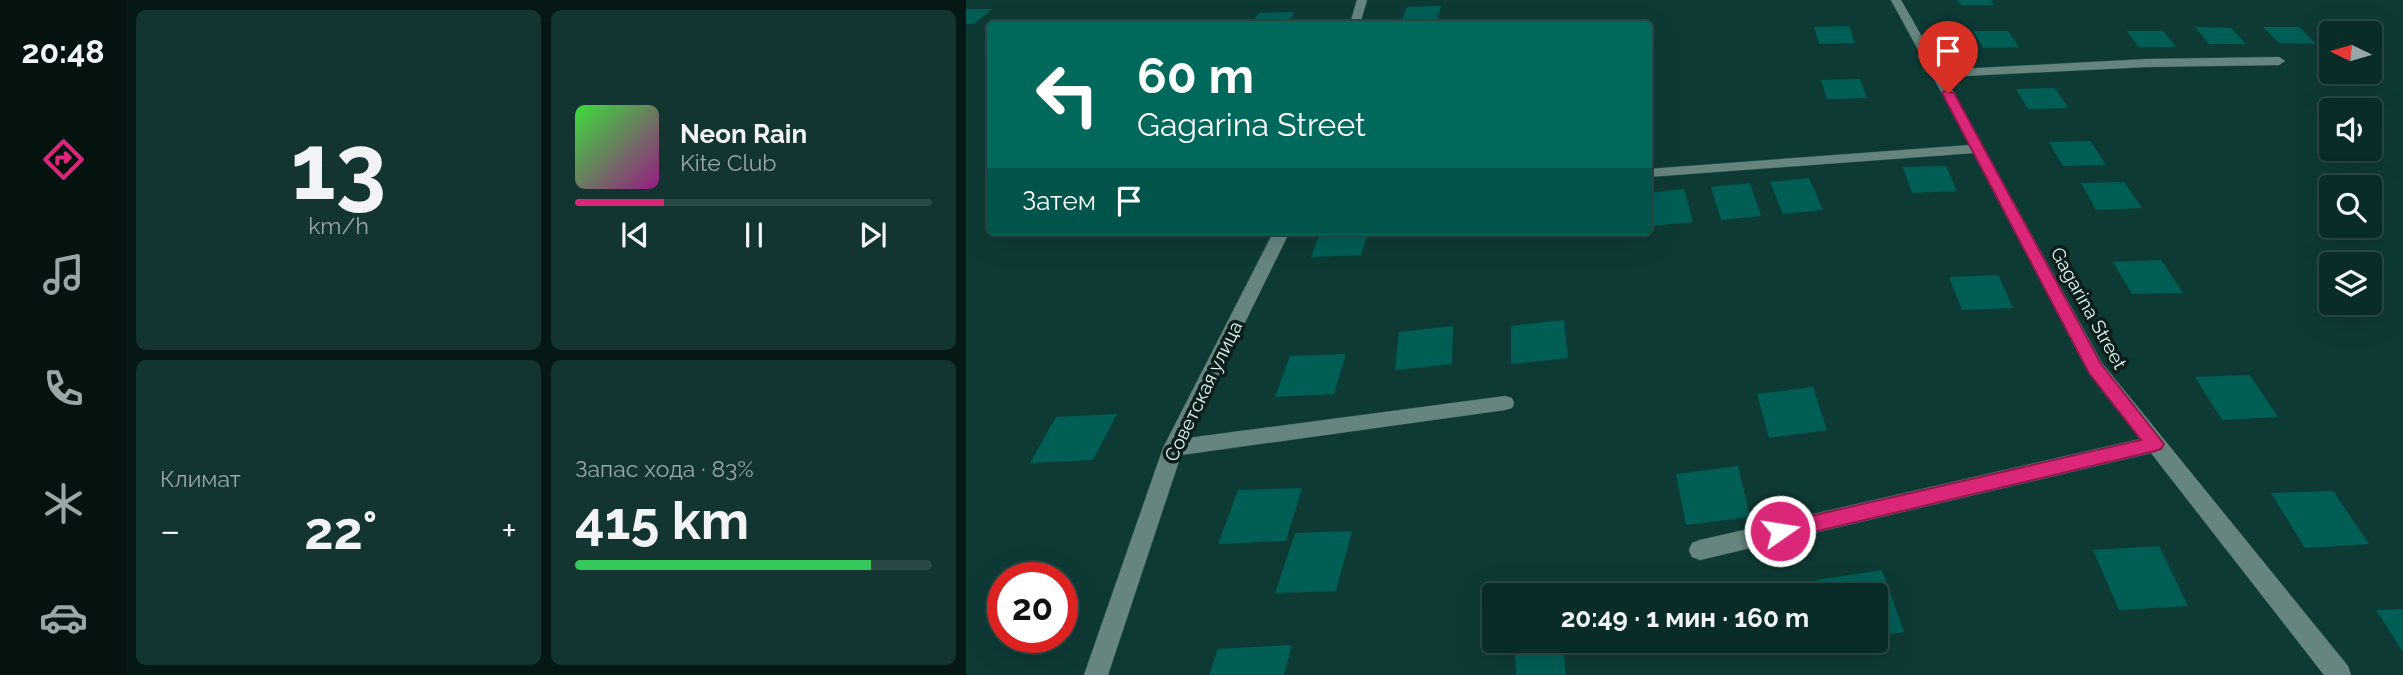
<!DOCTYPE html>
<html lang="ru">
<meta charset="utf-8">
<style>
:root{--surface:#0a2c28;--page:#133430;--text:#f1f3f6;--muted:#99a7a8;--line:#2a4845;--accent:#db2777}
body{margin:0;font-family:Raleway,sans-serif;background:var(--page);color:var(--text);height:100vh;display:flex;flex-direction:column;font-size:26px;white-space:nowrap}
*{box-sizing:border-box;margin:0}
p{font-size:23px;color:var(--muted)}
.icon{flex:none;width:38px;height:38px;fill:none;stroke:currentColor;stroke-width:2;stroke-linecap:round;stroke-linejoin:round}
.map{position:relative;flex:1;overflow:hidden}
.side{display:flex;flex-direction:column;gap:10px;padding:10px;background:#061816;width:840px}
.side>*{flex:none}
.hud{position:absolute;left:21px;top:21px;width:665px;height:214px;border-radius:7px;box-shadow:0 7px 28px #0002,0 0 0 2px var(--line);background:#00695c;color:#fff;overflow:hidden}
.needle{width:46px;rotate:275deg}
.buttons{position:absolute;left:1353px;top:21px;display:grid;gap:14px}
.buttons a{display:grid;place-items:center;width:63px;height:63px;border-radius:7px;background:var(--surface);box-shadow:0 7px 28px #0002,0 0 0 2px var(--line);font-size:35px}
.speed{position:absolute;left:21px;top:562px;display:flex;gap:14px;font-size:35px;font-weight:700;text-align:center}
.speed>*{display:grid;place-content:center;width:91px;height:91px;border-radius:50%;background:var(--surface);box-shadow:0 7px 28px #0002,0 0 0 2px var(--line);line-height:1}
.speed .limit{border:10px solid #d22;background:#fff;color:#111}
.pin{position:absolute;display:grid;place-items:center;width:60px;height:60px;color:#fff;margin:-72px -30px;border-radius:50% 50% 50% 0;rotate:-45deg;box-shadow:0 0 7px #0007}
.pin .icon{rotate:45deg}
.me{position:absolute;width:77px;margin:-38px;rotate:77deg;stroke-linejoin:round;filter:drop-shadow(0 0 5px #0008)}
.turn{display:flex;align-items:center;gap:24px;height:147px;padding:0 35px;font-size:32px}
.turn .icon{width:91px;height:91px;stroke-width:2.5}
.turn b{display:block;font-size:49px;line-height:60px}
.then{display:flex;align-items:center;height:66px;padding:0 35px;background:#0003;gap:14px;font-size:26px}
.big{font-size:52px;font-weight:700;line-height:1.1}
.side .tile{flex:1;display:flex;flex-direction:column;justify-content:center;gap:10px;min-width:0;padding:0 24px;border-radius:10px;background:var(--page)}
.side .dial{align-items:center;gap:0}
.dial b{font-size:91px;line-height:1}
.song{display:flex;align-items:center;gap:21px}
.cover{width:84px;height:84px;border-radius:10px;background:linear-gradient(135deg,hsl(120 70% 55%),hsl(310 70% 35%))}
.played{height:7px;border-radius:4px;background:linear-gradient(90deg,var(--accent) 25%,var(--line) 25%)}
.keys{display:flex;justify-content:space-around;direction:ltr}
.heat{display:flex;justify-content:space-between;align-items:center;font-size:38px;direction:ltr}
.charge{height:10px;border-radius:5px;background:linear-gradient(90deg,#34c759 83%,var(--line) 0)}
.side .tiles{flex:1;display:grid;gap:10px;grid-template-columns:repeat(2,1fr)}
.trip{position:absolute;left:516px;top:583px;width:406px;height:70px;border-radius:7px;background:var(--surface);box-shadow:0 7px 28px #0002,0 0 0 2px var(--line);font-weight:700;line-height:70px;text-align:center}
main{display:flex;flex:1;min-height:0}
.menu{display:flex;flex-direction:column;width:126px;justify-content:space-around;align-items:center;background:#041210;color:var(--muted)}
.menu .icon{width:49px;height:49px}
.menu .on{color:var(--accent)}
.menu b{font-size:32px;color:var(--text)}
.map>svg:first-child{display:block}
.building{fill:#005e55}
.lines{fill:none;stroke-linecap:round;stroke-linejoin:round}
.minor-casing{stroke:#2f5853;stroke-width:1}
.minor{fill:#678580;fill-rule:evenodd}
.route{fill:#db2777;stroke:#8e194d;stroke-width:2}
.labels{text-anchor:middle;stroke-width:7;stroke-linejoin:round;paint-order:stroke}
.street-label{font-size:19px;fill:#dff6f2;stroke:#0c1d1b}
</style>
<main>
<nav class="menu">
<b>20:48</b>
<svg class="icon on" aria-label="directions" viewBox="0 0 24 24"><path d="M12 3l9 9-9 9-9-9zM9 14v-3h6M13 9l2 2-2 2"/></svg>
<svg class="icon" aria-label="music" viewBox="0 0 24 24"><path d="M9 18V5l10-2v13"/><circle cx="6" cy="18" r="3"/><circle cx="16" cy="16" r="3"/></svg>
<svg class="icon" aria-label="phone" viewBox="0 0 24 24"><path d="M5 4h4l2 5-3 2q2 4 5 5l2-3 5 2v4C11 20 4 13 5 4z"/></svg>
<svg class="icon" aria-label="climate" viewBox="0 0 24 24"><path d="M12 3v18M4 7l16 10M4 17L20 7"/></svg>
<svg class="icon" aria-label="car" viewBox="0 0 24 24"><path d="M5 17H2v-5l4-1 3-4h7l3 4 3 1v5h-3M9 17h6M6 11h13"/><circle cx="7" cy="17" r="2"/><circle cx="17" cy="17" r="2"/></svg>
</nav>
<section class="side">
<div class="tiles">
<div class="tile dial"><b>13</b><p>km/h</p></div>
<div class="tile">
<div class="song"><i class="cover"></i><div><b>Neon Rain</b><p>Kite Club</p></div></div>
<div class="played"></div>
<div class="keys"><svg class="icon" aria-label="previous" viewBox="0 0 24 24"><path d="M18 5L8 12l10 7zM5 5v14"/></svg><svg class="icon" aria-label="pause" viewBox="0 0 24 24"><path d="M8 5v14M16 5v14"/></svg><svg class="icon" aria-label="next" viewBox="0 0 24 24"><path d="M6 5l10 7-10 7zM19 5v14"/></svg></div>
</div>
<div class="tile"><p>Климат</p>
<div class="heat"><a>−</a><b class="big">22°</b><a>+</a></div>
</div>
<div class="tile"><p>Запас хода · 83%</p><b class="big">415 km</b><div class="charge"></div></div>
</div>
</section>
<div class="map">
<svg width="1437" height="675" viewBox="0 0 1437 675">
<rect width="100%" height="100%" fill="#0e3a35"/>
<path class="building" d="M 991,0 L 1025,0 L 1028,5 L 995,5 Z
M 475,6 L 471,21 L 435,22 L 441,7 Z
M 0,9 L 26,9 L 8,24 L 0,24 Z
M 328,12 L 321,24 L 285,24 L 293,13 Z
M 883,26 L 889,43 L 853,44 L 848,27 Z
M 1229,27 L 1265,28 L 1280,44 L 1243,44 Z
M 1297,27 L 1333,27 L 1350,44 L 1313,43 Z
M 1007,31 L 1042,31 L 1053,47 L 1017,48 Z
M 1161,31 L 1197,31 L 1210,47 L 1173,47 Z
M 894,79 L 901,98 L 861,99 L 855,80 Z
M 1089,88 L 1102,108 L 1062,109 L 1050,89 Z
M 1124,141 L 1140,165 L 1097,166 L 1083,142 Z
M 980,166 L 991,191 L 946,193 L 937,167 Z
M 843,178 L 857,210 L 817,214 L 804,182 Z
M 1158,182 L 1176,208 L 1130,210 L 1115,183 Z
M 784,183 L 795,216 L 755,220 L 745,187 Z
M 718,189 L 727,222 L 685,226 L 682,193 Z
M 355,231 L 403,231 L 395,255 L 345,257 Z
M 1195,260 L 1217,293 L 1166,294 L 1147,262 Z
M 1032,275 L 1047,308 L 996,310 L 983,277 Z
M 598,320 L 602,358 L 545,364 L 545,326 Z
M 487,326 L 486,364 L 429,370 L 433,332 Z
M 380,354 L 368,394 L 309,397 L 324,356 Z
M 1284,375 L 1312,417 L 1256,420 L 1229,377 Z
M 847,387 L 861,430 L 803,438 L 791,394 Z
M 151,414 L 127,460 L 64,463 L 90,417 Z
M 772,466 L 784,517 L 720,525 L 710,474 Z
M 336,488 L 320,541 L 252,544 L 272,490 Z
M 1367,491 L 1403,544 L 1339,548 L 1305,493 Z
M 386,531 L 370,591 L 309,593 L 329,533 Z
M 1193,546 L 1222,606 L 1153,610 L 1127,550 Z
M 916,570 L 938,632 L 910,636 L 910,595 L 854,595 L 850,580 Z
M 1437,609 L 1437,652 L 1410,610 Z
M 548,640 L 597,640 L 600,675 L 550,675 Z
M 326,645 L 318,675 L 243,675 L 252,649 Z"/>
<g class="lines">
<defs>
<path id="minor" d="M 391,0 L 401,0 L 394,24 L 384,24 Z
M 925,0 L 935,0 L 975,70 L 1181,59 L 1313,57 L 1319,61 L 1313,65 L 1181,67 L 979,77 L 1136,363 L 1382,666 L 1385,675 L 1358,675 L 1185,453 L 734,560 L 726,557 L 723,550 L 726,543 L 734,540 L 1174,439 L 1123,373 L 1008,153 L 682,177 L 682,169 L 1004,145 Z
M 308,231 L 324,231 L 222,438 L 539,396 L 546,398 L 548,403 L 546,408 L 539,410 L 215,455 L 142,675 L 118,675 L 197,448 Z"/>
</defs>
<use href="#minor" class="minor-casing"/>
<use href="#minor" class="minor"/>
</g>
<path class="route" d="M 978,91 L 988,93 L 1135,364 L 1198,444 L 1195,449 L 1189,451 L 814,540 L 807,538 L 804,531 L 807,525 L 814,523 L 1175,440 L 1123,373 L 976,93 Z"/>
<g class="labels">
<g class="street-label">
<text transform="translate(1123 308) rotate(61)" y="7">Gagarina Street</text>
<text transform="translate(237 391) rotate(-64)" y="7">Советская улица</text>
</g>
</g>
</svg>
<div class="buttons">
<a><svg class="needle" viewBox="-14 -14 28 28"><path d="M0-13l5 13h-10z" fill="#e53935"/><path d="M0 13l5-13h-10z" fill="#99a7a8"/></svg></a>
<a><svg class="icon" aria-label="sound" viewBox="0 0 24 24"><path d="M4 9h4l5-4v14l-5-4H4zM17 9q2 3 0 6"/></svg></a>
<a><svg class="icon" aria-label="search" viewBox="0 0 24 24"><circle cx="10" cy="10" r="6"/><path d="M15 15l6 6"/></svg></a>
<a><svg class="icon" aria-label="layers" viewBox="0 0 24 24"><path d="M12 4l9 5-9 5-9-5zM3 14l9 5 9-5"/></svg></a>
</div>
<div class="speed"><div class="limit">20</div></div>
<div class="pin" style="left:982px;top:93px;background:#d93025"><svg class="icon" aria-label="arrive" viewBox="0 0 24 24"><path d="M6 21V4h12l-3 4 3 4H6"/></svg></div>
<svg class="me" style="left:814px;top:531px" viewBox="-20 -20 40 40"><circle r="17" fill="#db2777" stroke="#fff" stroke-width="3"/><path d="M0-11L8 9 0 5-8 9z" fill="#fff"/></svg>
<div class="trip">20:49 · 1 мин · 160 m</div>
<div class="hud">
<div class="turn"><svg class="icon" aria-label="left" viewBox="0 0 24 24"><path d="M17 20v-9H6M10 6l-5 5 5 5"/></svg><div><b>60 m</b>Gagarina Street</div></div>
<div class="then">Затем<svg class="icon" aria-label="arrive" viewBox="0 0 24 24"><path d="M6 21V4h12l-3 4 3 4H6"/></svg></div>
</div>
</div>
</main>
